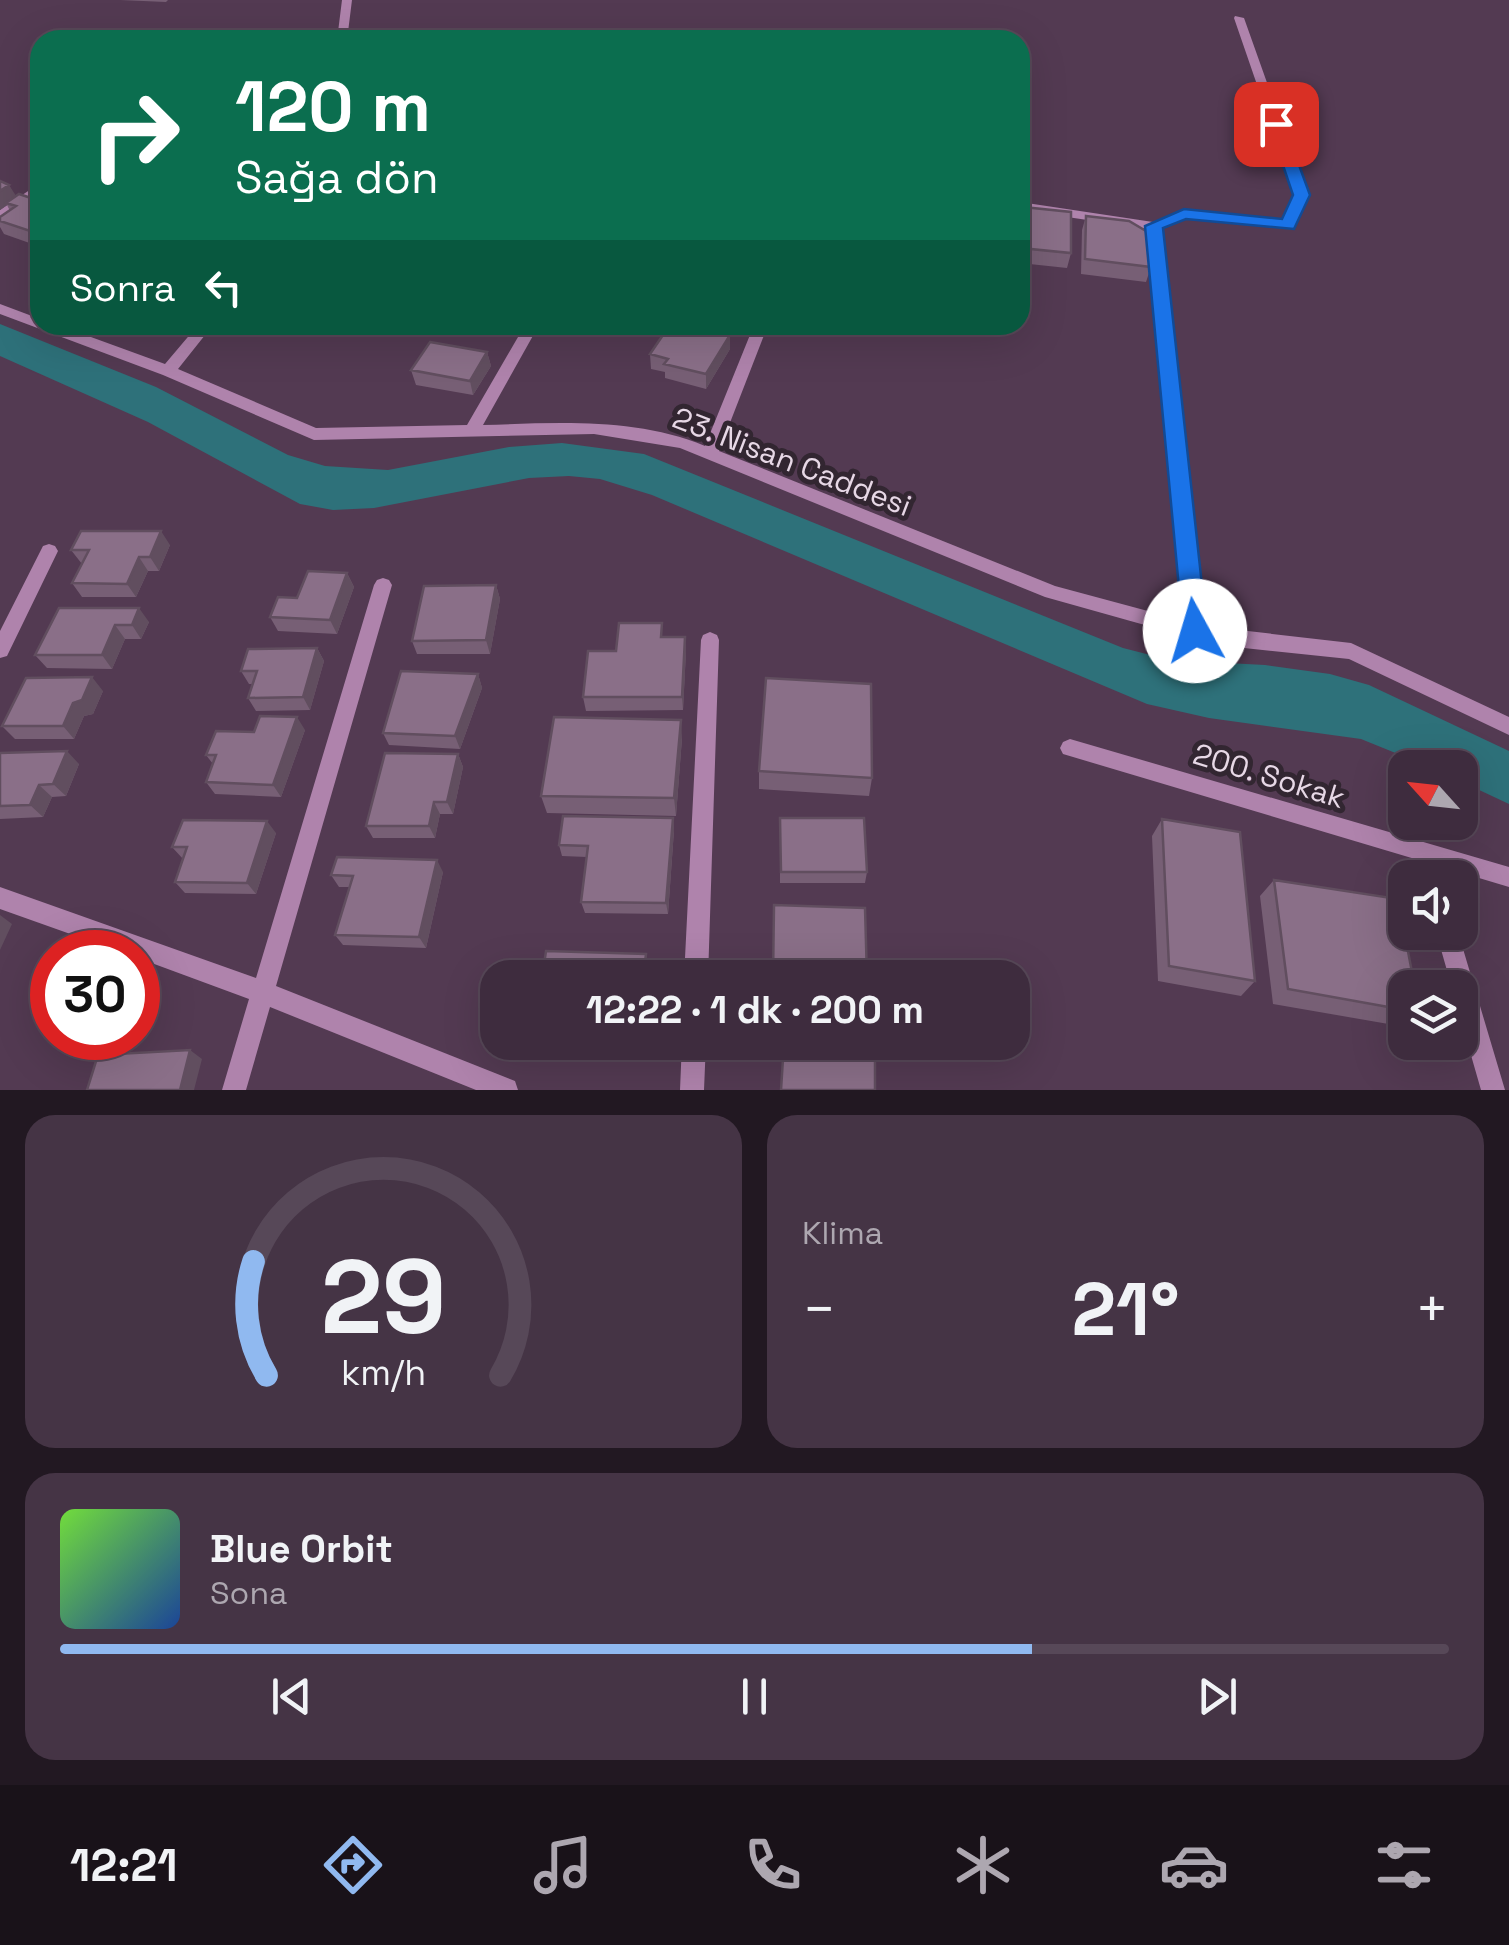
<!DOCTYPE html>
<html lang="tr">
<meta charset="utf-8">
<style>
:root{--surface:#3e2c3e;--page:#453445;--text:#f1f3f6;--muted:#ada7b0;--line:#574858;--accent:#90b9f0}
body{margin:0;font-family:"Space Grotesk",sans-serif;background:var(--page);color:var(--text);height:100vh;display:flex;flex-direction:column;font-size:38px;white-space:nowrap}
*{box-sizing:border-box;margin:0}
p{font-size:32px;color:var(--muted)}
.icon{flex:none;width:55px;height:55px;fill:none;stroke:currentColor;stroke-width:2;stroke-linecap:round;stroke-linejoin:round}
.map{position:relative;height:1090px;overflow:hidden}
.side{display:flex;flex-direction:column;gap:25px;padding:25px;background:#221822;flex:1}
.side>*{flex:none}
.guide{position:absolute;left:30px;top:30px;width:1000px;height:305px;border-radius:30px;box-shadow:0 10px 40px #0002,0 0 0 2px var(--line);background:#0b6e4f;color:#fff;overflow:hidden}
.needle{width:65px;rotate:297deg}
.controls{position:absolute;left:1388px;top:750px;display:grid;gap:20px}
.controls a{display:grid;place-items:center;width:90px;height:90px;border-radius:20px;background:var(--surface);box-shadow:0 10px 40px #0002,0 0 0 2px var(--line);font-size:50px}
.speed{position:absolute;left:30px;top:930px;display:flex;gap:20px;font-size:50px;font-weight:700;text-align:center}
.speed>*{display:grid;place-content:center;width:130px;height:130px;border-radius:50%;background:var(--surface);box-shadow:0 10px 40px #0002,0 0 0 2px var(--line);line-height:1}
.speed .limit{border:15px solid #d22;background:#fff;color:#111}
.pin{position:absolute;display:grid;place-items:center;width:85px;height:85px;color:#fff;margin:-42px;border-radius:20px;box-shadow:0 5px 15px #0006}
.me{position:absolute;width:110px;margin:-55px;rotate:354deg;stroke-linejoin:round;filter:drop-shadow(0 0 8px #0008)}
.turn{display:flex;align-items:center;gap:35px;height:210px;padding:0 40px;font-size:45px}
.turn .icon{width:130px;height:130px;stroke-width:2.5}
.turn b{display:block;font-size:70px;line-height:85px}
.then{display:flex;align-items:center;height:95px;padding:0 40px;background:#0003;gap:20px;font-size:38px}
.big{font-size:75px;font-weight:700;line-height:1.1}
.side .card{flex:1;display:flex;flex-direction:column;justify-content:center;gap:15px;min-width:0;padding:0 35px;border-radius:30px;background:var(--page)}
.side .dial{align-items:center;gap:0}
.dial svg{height:260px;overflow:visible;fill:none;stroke:var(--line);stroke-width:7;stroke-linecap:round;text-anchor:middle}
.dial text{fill:var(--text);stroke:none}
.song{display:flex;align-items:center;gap:30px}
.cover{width:120px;height:120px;border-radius:15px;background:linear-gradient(135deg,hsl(100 70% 55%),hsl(220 70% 35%))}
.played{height:10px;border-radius:5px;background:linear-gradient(90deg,var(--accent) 70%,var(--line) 70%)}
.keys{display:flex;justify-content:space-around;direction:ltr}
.heat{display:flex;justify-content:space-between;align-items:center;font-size:55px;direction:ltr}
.side .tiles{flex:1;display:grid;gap:25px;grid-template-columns:1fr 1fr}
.card:last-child{grid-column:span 2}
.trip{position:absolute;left:480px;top:960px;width:550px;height:100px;border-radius:30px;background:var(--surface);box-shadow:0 10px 40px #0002,0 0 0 2px var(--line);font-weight:700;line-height:100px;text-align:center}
.tab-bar{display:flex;height:160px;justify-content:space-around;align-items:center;background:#191219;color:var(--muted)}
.tab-bar .icon{width:70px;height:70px}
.tab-bar .on{color:var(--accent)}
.tab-bar b{font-size:45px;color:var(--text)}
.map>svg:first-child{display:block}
.water{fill:#2e717a}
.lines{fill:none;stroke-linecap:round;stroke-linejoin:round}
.minor{fill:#af83ac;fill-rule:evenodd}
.wall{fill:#775f75}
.shaded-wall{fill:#614e5f}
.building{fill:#8a6f88;stroke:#614e5f;stroke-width:2.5}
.route{fill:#1a73e8;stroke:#114b97;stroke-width:2.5}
.labels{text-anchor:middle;stroke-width:10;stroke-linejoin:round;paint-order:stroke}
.street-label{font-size:30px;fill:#e7d8e6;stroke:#322631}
</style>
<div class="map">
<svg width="1509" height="1090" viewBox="0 0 1509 1090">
<rect width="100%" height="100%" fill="#533a52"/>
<path class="water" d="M 0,324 L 156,387 L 288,455 L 325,466 L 388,470 L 509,447 L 562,443 L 644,454 L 1123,648 L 1170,660 L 1265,665 L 1330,674 L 1369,685 L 1509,751 L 1509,804 L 1460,781 L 1460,768 L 1430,767 L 1361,739 L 1209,718 L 1147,704 L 652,495 L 600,479 L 569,476 L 529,478 L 374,508 L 333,510 L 300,504 L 148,422 L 0,356 Z"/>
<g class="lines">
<path class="minor" d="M 342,0 L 352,0 L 347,40 L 337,40 Z
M 1235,16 L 1244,18 L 1307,195 L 1295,225 L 1288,229 L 1185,218 L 1161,228 L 1204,626 L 1351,643 L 1509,717 L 1509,735 L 1349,659 L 1216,645 L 1045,597 L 680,448 L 594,434 L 314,440 L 163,375 L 0,314 L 0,304 L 40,319 L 40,325 L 58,325 L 165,364 L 198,325 L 213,325 L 178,369 L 316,428 L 467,425 L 525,325 L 539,325 L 483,425 C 557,423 635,417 705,446 L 754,325 L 768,325 L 719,451 L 1055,586 L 1185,621 L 1148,229 L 1020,210 L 1020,202 L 1153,222 L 1184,210 L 1283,221 L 1295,195 L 1234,18 Z
M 40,183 L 40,193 L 0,220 L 0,210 Z
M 49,544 L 55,546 L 58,551 L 7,656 L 0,658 L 0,631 L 43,546 Z
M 383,578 L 389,580 L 392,585 L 276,986 L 515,1081 L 518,1090 L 476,1090 L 270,1007 L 246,1090 L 222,1090 L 249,999 L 138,958 L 138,952 L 121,952 L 0,909 L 0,887 L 256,978 L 374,585 L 377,580 Z
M 710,632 L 717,635 L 719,640 L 708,978 L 684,978 L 701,640 L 703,635 Z
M 1070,739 L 1509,867 L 1509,887 L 1439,866 L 1442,878 L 1420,878 L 1415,859 L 1063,754 L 1060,748 L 1063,742 Z
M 1436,932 L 1458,932 L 1505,1090 L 1481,1090 L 1460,1017 L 1460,988 L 1452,988 Z
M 682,1042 L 706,1042 L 704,1090 L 680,1090 Z"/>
</g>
<path class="wall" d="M 120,0 L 168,0 L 166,2 Z
M 9,185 L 38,246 L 4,234 L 0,227 L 0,217 L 10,211 L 7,205 L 0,210 Z
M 1023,207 L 1071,253 L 1067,268 L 1020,263 L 1020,220 Z
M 1086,216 L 1151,267 L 1146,282 L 1081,274 L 1082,230 Z
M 673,334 L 730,335 L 730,349 L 706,389 L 665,378 L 665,372 L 651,369 L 650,354 Z
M 487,352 L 491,366 L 473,395 L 416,385 L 411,370 Z
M 170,545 L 159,571 L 148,571 L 136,597 L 82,597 L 72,583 L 82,564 L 71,550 Z
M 347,573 L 354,587 L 337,634 L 278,631 L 270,617 L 297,598 Z
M 496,585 L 500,599 L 490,654 L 417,654 L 412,641 Z
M 59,608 L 149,622 L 141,639 L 125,639 L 112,669 L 47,668 L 35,655 Z
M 663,637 L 685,637 L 686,651 L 683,710 L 586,711 L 583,697 L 616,651 Z
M 317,648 L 324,661 L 310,710 L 256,711 L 248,698 L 253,684 L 249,684 L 241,671 Z
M 478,674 L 482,688 L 460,749 L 389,745 L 383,733 Z
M 103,691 L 93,714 L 84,716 L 74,739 L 15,739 L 2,726 Z
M 305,730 L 281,797 L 215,794 L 206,782 L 213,764 L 206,755 L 254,732 Z
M 682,738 L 676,816 L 547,813 L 541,796 Z
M 0,753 L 79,764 L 66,796 L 52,797 L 43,817 L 0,819 Z
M 458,754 L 463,767 L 453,814 L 440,814 L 435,838 L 373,838 L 366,826 Z
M 759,771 L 872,778 L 869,796 L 759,789 Z
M 673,818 L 674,830 L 668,914 L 585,913 L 581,902 L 587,857 L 562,856 L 559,845 Z
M 780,818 L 867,872 L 865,883 L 780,883 Z
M 1162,819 L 1255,981 L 1241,996 L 1158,981 L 1152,836 Z
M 276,833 L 256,894 L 185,893 L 175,882 L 183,859 L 172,847 Z
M 443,872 L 426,948 L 343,945 L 335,935 L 349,887 L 339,887 L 331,875 Z
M 1274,880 L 1405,988 L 1405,1022 L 1400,1026 L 1273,1004 L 1260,896 Z"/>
<path class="shaded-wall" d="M 9,185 L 18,199 L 6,203 L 7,205 L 0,210 L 0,191 Z
M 40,226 L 40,245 L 38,246 L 30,231 Z
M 730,335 L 730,349 L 706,389 L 706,374 Z
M 487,352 L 491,366 L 473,395 L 470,381 Z
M 161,531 L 170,545 L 159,571 L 150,557 Z
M 139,557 L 148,571 L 136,597 L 127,584 Z
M 347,573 L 354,587 L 337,634 L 330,620 Z
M 496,585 L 500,599 L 490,654 L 486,640 Z
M 139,608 L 149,622 L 141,639 L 132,625 Z
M 115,625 L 125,639 L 112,669 L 102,655 Z
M 685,637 L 686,651 L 683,710 L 682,697 Z
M 317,648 L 324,661 L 310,710 L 303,697 Z
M 478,674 L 482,688 L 460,749 L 455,736 Z
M 92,677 L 103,691 L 93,714 L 84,716 L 74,739 L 63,726 L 73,703 Z
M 297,717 L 305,730 L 281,797 L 273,785 Z
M 681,720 L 682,738 L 676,816 L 674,798 Z
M 67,751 L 79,764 L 66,796 L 53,784 Z
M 458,754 L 463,767 L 453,814 L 447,802 Z
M 39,785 L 52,797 L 43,817 L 30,805 Z
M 434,802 L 440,814 L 435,838 L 429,826 Z
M 673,818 L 674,830 L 668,914 L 666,903 Z
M 267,821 L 276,833 L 256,894 L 247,883 Z
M 437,860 L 443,872 L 426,948 L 419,937 Z
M 0,915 L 12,924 L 0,950 Z
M 646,954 L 648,964 L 646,978 L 643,978 Z
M 190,1050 L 202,1059 L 194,1090 L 180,1090 Z"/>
<path class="building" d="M 0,181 L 9,185 L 0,191 Z
M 19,194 L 40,201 L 40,226 L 30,231 L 0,221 L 0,217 L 16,206 L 6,203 Z
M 1023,207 L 1071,212 L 1071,253 L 1021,248 Z
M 1086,216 L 1129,221 L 1146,231 L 1151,267 L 1085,259 Z
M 679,325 L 690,325 L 730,335 L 706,374 L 664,364 L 668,359 L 650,354 L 665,332 L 673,334 Z
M 430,342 L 487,352 L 470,381 L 411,370 Z
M 81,531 L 161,531 L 150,557 L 139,557 L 127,584 L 72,583 L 89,550 L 71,550 Z
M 308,571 L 347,573 L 330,620 L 270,617 L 278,597 L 297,598 Z
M 496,585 L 486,640 L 412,641 L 424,586 Z
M 59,608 L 139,608 L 132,625 L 115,625 L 102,655 L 35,655 Z
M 619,623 L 662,623 L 661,637 L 685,637 L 682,697 L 583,697 L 588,651 L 616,651 Z
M 317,648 L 303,697 L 248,698 L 257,671 L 241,671 L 248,649 Z
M 401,671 L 478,674 L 455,736 L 383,733 Z
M 92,677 L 82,700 L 73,703 L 63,726 L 2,726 L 26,678 Z
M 766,678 L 871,684 L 872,778 L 759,771 Z
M 260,716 L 297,717 L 273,785 L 206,782 L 216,755 L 206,755 L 216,731 L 254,732 Z
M 554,717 L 681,720 L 674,798 L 541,796 Z
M 67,751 L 53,784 L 39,785 L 30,805 L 0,806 L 0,753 Z
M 385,753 L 458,754 L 447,802 L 434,802 L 429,826 L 366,826 Z
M 563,816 L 673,818 L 666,903 L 581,902 L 588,846 L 559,845 Z
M 780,818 L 864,818 L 867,872 L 781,872 Z
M 1162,819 L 1240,832 L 1255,981 L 1169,966 Z
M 183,820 L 267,821 L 247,883 L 175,882 L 187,847 L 172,847 Z
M 337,857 L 437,860 L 419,937 L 335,935 L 353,876 L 331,875 Z
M 1274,880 L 1398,899 L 1415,988 L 1405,988 L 1405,1010 L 1288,989 Z
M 774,905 L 865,908 L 867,978 L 773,978 Z
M 546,951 L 646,954 L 643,978 L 542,978 Z
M 784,1043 L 875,1048 L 875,1090 L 781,1090 Z
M 190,1050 L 180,1090 L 87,1090 L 98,1055 Z"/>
<path class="route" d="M 1276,120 L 1284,124 L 1310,195 L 1294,229 L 1186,219 L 1163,228 L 1207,631 L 1204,638 L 1186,638 L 1183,631 L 1145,226 L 1184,209 L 1282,219 L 1293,195 L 1269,124 Z"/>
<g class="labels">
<g class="street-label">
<text transform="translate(792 462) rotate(21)" y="10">23. Nisan Caddesi</text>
<text transform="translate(1269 776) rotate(17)" y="10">200. Sokak</text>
</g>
</g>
</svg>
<div class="controls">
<a><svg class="needle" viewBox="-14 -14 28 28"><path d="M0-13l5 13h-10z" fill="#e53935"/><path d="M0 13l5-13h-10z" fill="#ada7b0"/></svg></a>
<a><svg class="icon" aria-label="sound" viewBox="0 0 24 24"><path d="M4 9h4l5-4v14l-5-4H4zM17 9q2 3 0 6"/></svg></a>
<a><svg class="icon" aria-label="layers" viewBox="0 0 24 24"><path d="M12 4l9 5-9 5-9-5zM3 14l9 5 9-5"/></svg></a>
</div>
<div class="speed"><div class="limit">30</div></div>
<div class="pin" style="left:1276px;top:124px;background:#d93025"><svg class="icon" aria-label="arrive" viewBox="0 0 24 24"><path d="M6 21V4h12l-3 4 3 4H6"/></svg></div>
<svg class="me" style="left:1195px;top:631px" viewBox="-20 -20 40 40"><circle r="19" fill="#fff"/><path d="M0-13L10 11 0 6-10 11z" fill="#1a73e8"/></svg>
<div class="trip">12:22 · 1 dk · 200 m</div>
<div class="guide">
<div class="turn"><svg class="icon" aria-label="right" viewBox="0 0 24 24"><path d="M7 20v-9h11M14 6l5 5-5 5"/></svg><div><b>120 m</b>Sağa dön</div></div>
<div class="then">Sonra<svg class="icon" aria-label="left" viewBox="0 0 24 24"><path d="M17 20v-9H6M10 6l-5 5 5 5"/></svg></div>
</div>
</div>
<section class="side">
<div class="tiles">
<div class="card dial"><svg viewBox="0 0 100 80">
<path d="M14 69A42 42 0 1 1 86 69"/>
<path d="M14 69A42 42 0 0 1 10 34" stroke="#90b9f0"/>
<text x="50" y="56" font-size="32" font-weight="700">29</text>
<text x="50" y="72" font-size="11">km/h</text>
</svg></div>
<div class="card"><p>Klima</p>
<div class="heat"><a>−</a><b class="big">21°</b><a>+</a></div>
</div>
<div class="card">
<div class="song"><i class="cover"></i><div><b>Blue Orbit</b><p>Sona</p></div></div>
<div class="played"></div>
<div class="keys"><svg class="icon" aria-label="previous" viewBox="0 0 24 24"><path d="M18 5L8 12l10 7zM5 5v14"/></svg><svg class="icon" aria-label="pause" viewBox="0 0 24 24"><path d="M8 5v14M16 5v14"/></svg><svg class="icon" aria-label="next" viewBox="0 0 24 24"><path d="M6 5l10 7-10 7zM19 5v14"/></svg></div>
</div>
</div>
</section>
<nav class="tab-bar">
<b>12:21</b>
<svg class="icon on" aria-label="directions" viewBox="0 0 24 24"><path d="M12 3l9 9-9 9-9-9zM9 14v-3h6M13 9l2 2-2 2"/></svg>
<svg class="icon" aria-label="music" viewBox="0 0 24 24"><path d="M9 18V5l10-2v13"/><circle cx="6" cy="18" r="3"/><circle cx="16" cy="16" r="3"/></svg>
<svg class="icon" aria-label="phone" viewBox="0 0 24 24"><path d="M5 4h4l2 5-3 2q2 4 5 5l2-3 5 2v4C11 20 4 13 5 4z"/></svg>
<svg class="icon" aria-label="climate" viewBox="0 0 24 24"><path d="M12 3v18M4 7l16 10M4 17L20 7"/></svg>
<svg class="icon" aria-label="car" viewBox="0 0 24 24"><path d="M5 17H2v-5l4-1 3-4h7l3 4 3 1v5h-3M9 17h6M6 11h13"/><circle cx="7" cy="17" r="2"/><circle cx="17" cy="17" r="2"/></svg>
<svg class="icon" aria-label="filters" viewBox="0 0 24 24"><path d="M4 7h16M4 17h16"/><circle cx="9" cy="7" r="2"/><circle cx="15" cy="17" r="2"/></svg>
</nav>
